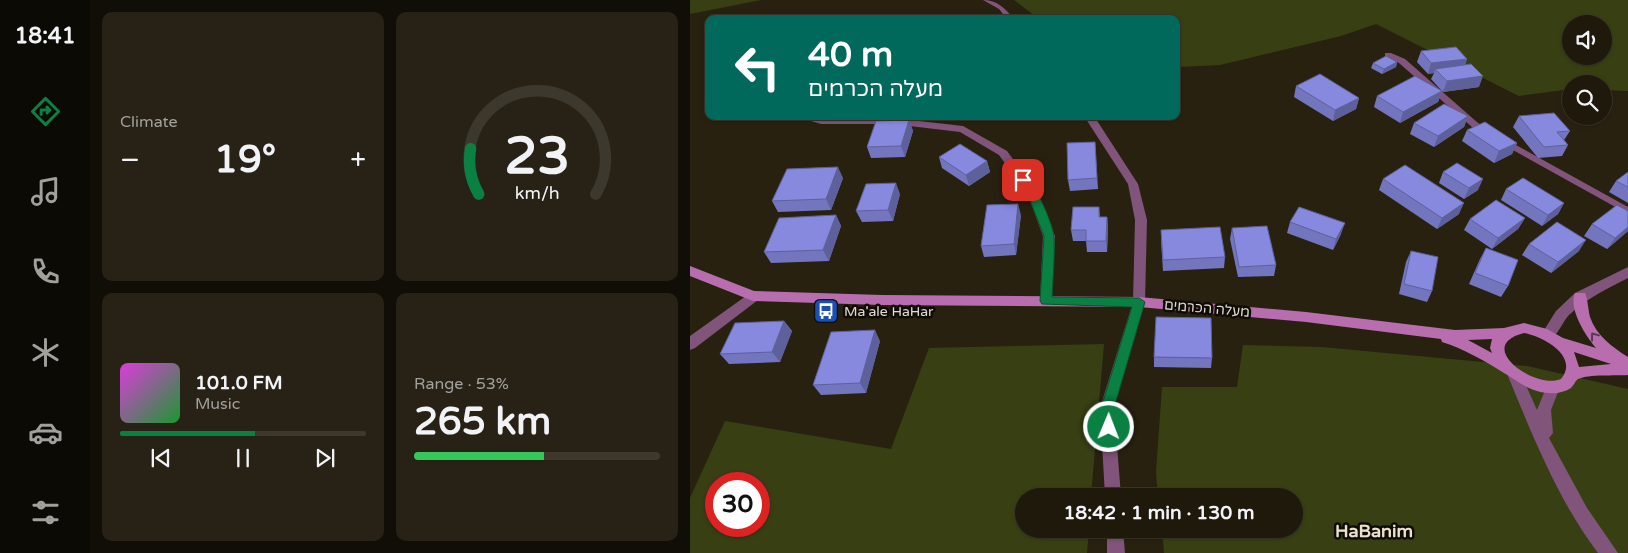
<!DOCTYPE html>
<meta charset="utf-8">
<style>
:root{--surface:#1f190c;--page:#272215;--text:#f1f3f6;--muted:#a1a09d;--line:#3c382d;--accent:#0b8043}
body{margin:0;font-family:"Varela Round","Noto Sans Hebrew",sans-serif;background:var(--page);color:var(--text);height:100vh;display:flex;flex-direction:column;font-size:19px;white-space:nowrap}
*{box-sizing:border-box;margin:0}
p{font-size:16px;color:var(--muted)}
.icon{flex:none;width:28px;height:28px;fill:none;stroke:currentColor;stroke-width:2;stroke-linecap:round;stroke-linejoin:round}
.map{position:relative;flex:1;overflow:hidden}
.drawer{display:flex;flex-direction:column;gap:12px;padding:12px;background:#110e07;width:600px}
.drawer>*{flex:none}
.banner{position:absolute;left:15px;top:15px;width:475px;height:105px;border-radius:10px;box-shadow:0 1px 4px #0004,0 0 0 1px var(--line);background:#00695c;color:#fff;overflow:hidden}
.controls{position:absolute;left:872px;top:15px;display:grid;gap:10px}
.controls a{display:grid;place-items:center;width:50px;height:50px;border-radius:50%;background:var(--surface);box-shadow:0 1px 4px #0004,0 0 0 1px var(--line);font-size:25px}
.speed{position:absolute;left:15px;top:472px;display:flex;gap:10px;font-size:25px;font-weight:700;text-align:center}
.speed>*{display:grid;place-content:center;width:65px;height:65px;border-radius:50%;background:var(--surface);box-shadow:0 1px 4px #0004,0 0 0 1px var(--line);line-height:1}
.speed .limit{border:8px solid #d22;background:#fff;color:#111}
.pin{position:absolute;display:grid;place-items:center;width:42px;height:42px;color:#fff;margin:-21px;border-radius:10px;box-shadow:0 2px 8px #0006}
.me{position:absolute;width:55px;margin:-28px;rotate:1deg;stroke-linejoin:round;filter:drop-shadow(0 0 4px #0008)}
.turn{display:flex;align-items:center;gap:18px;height:105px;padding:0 20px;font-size:22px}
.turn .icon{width:65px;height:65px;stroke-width:2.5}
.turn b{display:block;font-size:35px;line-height:42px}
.big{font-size:38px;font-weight:800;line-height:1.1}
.drawer .tile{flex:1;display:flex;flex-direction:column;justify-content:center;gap:8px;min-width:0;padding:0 18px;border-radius:10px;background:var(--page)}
.drawer .dial{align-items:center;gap:0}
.dial svg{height:130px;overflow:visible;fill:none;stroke:var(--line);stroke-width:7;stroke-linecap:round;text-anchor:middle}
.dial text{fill:var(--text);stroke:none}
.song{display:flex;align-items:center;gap:15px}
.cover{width:60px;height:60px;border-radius:8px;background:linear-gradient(135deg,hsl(300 70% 55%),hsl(130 70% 35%))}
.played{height:5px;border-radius:2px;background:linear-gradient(90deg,var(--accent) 55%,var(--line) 55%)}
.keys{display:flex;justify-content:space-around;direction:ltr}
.heat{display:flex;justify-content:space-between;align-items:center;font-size:28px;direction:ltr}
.charge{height:8px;border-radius:4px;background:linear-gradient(90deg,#34c759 53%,var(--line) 0)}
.drawer .tiles{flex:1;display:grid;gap:12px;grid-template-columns:repeat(2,1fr)}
.trip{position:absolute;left:325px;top:488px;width:288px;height:50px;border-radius:25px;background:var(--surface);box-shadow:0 1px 4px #0004,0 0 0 1px var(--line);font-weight:800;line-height:50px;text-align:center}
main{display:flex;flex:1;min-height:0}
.dock{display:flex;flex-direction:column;width:90px;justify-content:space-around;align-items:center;background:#0c0a05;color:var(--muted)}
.dock .icon{width:35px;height:35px}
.dock .on{color:var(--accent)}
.dock b{font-size:22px;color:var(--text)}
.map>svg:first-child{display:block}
.green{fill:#384013;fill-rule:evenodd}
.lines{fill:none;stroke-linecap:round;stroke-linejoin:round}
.lane{fill:#81547b;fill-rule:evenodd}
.street{fill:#81547b;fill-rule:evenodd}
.secondary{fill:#b86eae;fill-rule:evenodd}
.wall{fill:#7376be}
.shaded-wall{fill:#5e609b}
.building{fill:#8689dd;stroke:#5e609b}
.oneway{stroke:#5b3851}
.route{fill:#0b8043;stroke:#07532c}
.labels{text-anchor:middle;stroke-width:5;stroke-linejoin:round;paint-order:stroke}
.street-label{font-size:14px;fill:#e1dcd1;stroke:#0f0b05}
.poi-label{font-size:14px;fill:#e1dcd1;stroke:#0f0b05;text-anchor:start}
.near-neighbourhood-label{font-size:18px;font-weight:bold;fill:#ece2cb;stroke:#0f0b05}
</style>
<main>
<nav class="dock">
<b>18:41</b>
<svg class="icon on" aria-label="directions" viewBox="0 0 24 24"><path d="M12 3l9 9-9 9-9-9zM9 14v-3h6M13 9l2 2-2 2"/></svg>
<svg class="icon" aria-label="music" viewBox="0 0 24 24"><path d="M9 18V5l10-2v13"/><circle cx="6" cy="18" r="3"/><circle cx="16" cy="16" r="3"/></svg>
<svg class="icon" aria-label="phone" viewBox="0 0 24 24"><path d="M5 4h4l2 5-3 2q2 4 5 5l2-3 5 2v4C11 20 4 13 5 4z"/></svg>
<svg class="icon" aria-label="climate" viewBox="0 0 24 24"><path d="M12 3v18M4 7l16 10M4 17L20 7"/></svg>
<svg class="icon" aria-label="car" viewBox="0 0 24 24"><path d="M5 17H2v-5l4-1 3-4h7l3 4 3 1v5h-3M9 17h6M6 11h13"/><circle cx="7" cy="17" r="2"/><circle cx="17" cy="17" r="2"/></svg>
<svg class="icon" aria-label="filters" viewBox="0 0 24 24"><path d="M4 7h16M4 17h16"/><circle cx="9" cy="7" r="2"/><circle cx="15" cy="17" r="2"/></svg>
</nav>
<section class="drawer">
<div class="tiles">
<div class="tile"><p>Climate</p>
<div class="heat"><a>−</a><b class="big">19°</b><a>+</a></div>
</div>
<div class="tile dial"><svg viewBox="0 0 100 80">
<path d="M14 69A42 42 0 1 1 86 69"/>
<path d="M14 69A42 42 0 0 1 9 41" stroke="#0b8043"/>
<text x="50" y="56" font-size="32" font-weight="700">23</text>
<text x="50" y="72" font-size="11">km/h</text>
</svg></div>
<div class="tile">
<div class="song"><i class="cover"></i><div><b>101.0 FM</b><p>Music</p></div></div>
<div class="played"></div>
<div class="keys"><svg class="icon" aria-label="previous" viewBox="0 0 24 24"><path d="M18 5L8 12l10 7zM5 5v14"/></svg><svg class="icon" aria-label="pause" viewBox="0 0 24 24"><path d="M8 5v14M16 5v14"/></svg><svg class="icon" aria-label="next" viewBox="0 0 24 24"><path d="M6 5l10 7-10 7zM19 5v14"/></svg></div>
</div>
<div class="tile"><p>Range · 53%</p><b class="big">265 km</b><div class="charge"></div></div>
</div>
</section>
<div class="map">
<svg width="938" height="553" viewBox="0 0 938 553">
<rect width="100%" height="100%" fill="#292110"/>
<path class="green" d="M 0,0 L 71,0 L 0,14 Z
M 324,0 L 938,0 L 938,91 L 914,90 L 914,84 L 881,84 L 881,89 L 829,96 L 686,24 L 651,36 L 530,65 L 488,67 L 486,65 L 486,19 L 349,19 ZM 881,24 L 914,24 L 914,56 L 881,56 Z
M 414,344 L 401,496 L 334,496 L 334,529 L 399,529 L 397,553 L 0,553 L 0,498 L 35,421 L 201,449 L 239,348 ZM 26,484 L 69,484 L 69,526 L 26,526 Z
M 553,345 L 631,347 L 837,366 L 938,389 L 938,553 L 474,553 L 472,529 L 604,529 L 604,496 L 468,496 L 466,472 L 472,387 L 547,387 Z"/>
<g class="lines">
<path class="lane" d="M 293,0 C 307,0 315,8 324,19 L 317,19 L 309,9 Z
M 695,53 L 701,53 L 715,59 L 788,123 L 801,130 L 801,134 L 795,134 L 782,127 L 709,63 L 695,57 Z
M 815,139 L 938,207 L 938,214 L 812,144 L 811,142 Z"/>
<path class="street" d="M 104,116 L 203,118 L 273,126 L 317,151 L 349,194 L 365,236 L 362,301 L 361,305 L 351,305 L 350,301 L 353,236 L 338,195 L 309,155 L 270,132 L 203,124 L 131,124 Z
M 394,116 L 404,116 L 448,184 L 457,220 L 455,302 L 424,408 L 431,496 L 415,496 L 410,408 L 443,302 L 445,220 L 438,184 Z
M 938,267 L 938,278 C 917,289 897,298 879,315 C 871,323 866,343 853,339 L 851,335 L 866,311 L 885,293 Z
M 63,291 L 68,292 L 69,296 L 68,300 L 5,348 L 0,350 L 0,336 Z
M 825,370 L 830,372 L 847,410 L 858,383 L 863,381 L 868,383 L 870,387 L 861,410 L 863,433 L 859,438 L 897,508 L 928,553 L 908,553 C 868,500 843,437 818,376 L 820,372 Z
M 417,529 L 433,529 L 435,553 L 417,553 Z"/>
<path class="secondary" d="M 0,266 L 64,291 L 192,295 L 449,297 L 616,312 L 765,330 L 814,328 L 834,323 L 857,329 L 873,338 L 906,348 C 896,336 878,309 885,293 L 895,293 C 898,300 898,309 900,317 C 906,335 922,347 938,357 L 938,375 C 925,376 899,374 888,379 C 885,381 884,385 881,388 C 875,392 866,394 859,393 C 840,392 829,382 814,373 C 795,361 774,349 752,342 L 751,339 L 616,322 L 449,307 L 192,305 L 63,301 L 0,276 ZM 834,333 C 852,336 890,356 871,379 C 845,390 783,346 834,333 ZM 802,339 L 800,348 L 802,353 L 778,340 ZM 884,352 L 921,364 L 889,367 Z"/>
</g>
<path class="wall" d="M 731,51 L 777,59 L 775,65 L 789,87 L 753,92 L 752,91 L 748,102 L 710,123 L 684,107 L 687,96 L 751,90 L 741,79 L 744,73 L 738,74 L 727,62 Z
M 707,62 L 706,67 L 692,74 L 681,68 L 683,63 Z
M 606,86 L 669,98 L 666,109 L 643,121 L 604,97 Z
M 778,116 L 774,127 L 744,147 L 720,134 L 724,123 Z
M 829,116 L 880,131 L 874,140 L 878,145 L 872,156 L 848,158 L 823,127 Z
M 219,120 L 223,131 L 215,157 L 181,158 L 177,147 Z
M 777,130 L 827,143 L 822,154 L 804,163 L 772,141 Z
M 405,142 L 408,189 L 380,191 L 378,180 Z
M 249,157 L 297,161 L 300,172 L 279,186 L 252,168 Z
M 753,172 L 788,190 L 774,199 L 749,183 Z
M 938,172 L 938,203 L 919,192 L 926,181 Z
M 153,178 L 141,210 L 88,212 L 82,201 Z
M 693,179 L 769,214 L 747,229 L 689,190 Z
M 816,189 L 874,203 L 868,214 L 852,226 L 811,200 Z
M 210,194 L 203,221 L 172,222 L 166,211 Z
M 409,207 L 410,217 L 417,217 L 418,228 L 417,252 L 397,252 L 396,241 L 383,241 L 381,230 Z
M 146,215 L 151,226 L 139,261 L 81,263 L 74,252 Z
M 331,215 L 326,255 L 294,257 L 291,246 Z
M 835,218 L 828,229 L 802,249 L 774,230 L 780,219 Z
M 600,222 L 651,234 L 643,250 L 597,233 Z
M 902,224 L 938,231 L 917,249 L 894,236 Z
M 542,228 L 586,265 L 584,276 L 548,277 L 540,239 Z
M 471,230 L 535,257 L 534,268 L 473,271 L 471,241 Z
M 839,244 L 889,251 L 861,273 L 832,255 Z
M 796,248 L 818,286 L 811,297 L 779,284 L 790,259 Z
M 721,251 L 742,291 L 737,302 L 709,294 L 716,262 Z
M 94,321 L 102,331 L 90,362 L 39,364 L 30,354 Z
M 190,341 L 176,393 L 131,395 L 123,385 Z
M 464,357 L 522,358 L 521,368 L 464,367 Z"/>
<path class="shaded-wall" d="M 777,59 L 773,69 L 745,69 L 744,73 L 738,74 L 741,63 Z
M 707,62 L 706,67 L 692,74 L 694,69 Z
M 793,76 L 789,87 L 753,92 L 757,81 Z
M 752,91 L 748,102 L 710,123 L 713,112 Z
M 669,98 L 666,109 L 643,121 L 645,110 Z
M 778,116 L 774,127 L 744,147 L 748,136 Z
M 219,120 L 223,131 L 215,157 L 211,146 Z
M 827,143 L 822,154 L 804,163 L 809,151 Z
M 297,161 L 300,172 L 279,186 L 276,175 Z
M 148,167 L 153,178 L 141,210 L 136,199 Z
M 793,179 L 788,190 L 774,199 L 779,188 Z
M 206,183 L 210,194 L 203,221 L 198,210 Z
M 774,203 L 769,214 L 747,229 L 752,218 Z
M 874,203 L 868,214 L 852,226 L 858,215 Z
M 328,204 L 331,215 L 326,255 L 324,244 Z
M 146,215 L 151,226 L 139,261 L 133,250 Z
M 417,217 L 418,228 L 417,252 L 416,241 Z
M 835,218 L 828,229 L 802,249 L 808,238 Z
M 655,223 L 651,234 L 643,250 L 646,239 Z
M 938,227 L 938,231 L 917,249 L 925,238 Z
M 896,240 L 889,251 L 861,273 L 868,262 Z
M 94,321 L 102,331 L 90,362 L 82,352 Z
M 185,330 L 190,341 L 176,393 L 170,383 Z"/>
<path class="building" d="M 766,47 L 777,59 L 741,63 L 731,51 Z
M 696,56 L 707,62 L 694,69 L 683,63 Z
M 781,64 L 793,76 L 757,81 L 745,69 Z
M 630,74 L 669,98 L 645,110 L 606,86 Z
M 725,76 L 752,91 L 713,112 L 687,96 Z
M 754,104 L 778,116 L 748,136 L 724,123 Z
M 864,113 L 880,131 L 867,132 L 878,145 L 854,147 L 829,116 Z
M 219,120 L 211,146 L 177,147 L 186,121 Z
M 795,122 L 827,143 L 809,151 L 777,130 Z
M 405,142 L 407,178 L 378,180 L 377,143 Z
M 270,144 L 297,161 L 276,175 L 249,157 Z
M 767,163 L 793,179 L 779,188 L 753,172 Z
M 715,165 L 774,203 L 752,218 L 693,179 Z
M 148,167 L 136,199 L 82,201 L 97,169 Z
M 938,172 L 938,187 L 926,181 Z
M 833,178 L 874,203 L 858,215 L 816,189 Z
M 206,183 L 198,210 L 166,211 L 176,184 Z
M 806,200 L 835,218 L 808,238 L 780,219 Z
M 328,204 L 324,244 L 291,246 L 297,205 Z
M 927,205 L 938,211 L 938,227 L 925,238 L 902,224 Z
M 383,207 L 409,207 L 409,217 L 417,217 L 416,241 L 396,241 L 396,230 L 381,230 Z
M 609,207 L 655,223 L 646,239 L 600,222 Z
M 146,215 L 133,250 L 74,252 L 89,218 Z
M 867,222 L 896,240 L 868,262 L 839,244 Z
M 577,226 L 586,265 L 549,267 L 542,228 Z
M 530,227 L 535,257 L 473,260 L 471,230 Z
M 796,248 L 828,260 L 818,286 L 785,273 Z
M 721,251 L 748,257 L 742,291 L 714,284 Z
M 466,317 L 521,318 L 522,358 L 464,357 Z
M 94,321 L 82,352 L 30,354 L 45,323 Z
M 185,330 L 170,383 L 123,385 L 141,332 Z"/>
<defs><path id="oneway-chevron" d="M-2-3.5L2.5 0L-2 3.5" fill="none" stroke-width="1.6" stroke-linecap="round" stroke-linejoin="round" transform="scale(1.25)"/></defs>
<use class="oneway" href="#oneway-chevron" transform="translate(904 336) rotate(-127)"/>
<path class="route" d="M 333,177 C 345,181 364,226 364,238 C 365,257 363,277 362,297 L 449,298 L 455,302 L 424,408 L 425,427 L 423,431 L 419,433 L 414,431 L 411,408 L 442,307 L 352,304 L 350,301 L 354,236 L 338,195 L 328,180 Z"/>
<defs>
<symbol id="bus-square" viewBox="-11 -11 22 22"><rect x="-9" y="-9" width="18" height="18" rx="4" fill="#1a4fb4" stroke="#0f0b05"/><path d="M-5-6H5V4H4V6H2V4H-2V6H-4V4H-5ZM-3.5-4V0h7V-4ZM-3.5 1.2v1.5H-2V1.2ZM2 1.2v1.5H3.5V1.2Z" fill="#fff"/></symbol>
</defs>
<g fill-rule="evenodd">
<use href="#bus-square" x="122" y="297" width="28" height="28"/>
</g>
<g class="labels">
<g class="street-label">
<text transform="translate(517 308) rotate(5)" y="5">מעלה הכרמים</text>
</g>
<g class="poi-label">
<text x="154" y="316">Ma'ale HaHar</text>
</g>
<g class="near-neighbourhood-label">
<text x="684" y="537">HaBanim</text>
</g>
</g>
</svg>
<div class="controls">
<a><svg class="icon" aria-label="sound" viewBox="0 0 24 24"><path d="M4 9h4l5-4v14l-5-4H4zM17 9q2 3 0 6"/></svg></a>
<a><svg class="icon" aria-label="search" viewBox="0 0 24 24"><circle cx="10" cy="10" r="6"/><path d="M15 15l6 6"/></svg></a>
</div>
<div class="speed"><div class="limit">30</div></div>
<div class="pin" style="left:333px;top:180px;background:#d93025"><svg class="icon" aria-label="arrive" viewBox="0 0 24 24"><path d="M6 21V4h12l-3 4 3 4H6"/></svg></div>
<svg class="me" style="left:419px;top:427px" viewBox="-20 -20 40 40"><circle r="17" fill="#0b8043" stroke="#fff" stroke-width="3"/><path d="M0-11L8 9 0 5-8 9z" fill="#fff"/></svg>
<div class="trip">18:42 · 1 min · 130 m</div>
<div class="banner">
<div class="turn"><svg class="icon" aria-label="left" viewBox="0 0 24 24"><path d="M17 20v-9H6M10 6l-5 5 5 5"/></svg><div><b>40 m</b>מעלה הכרמים</div></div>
</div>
</div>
</main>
